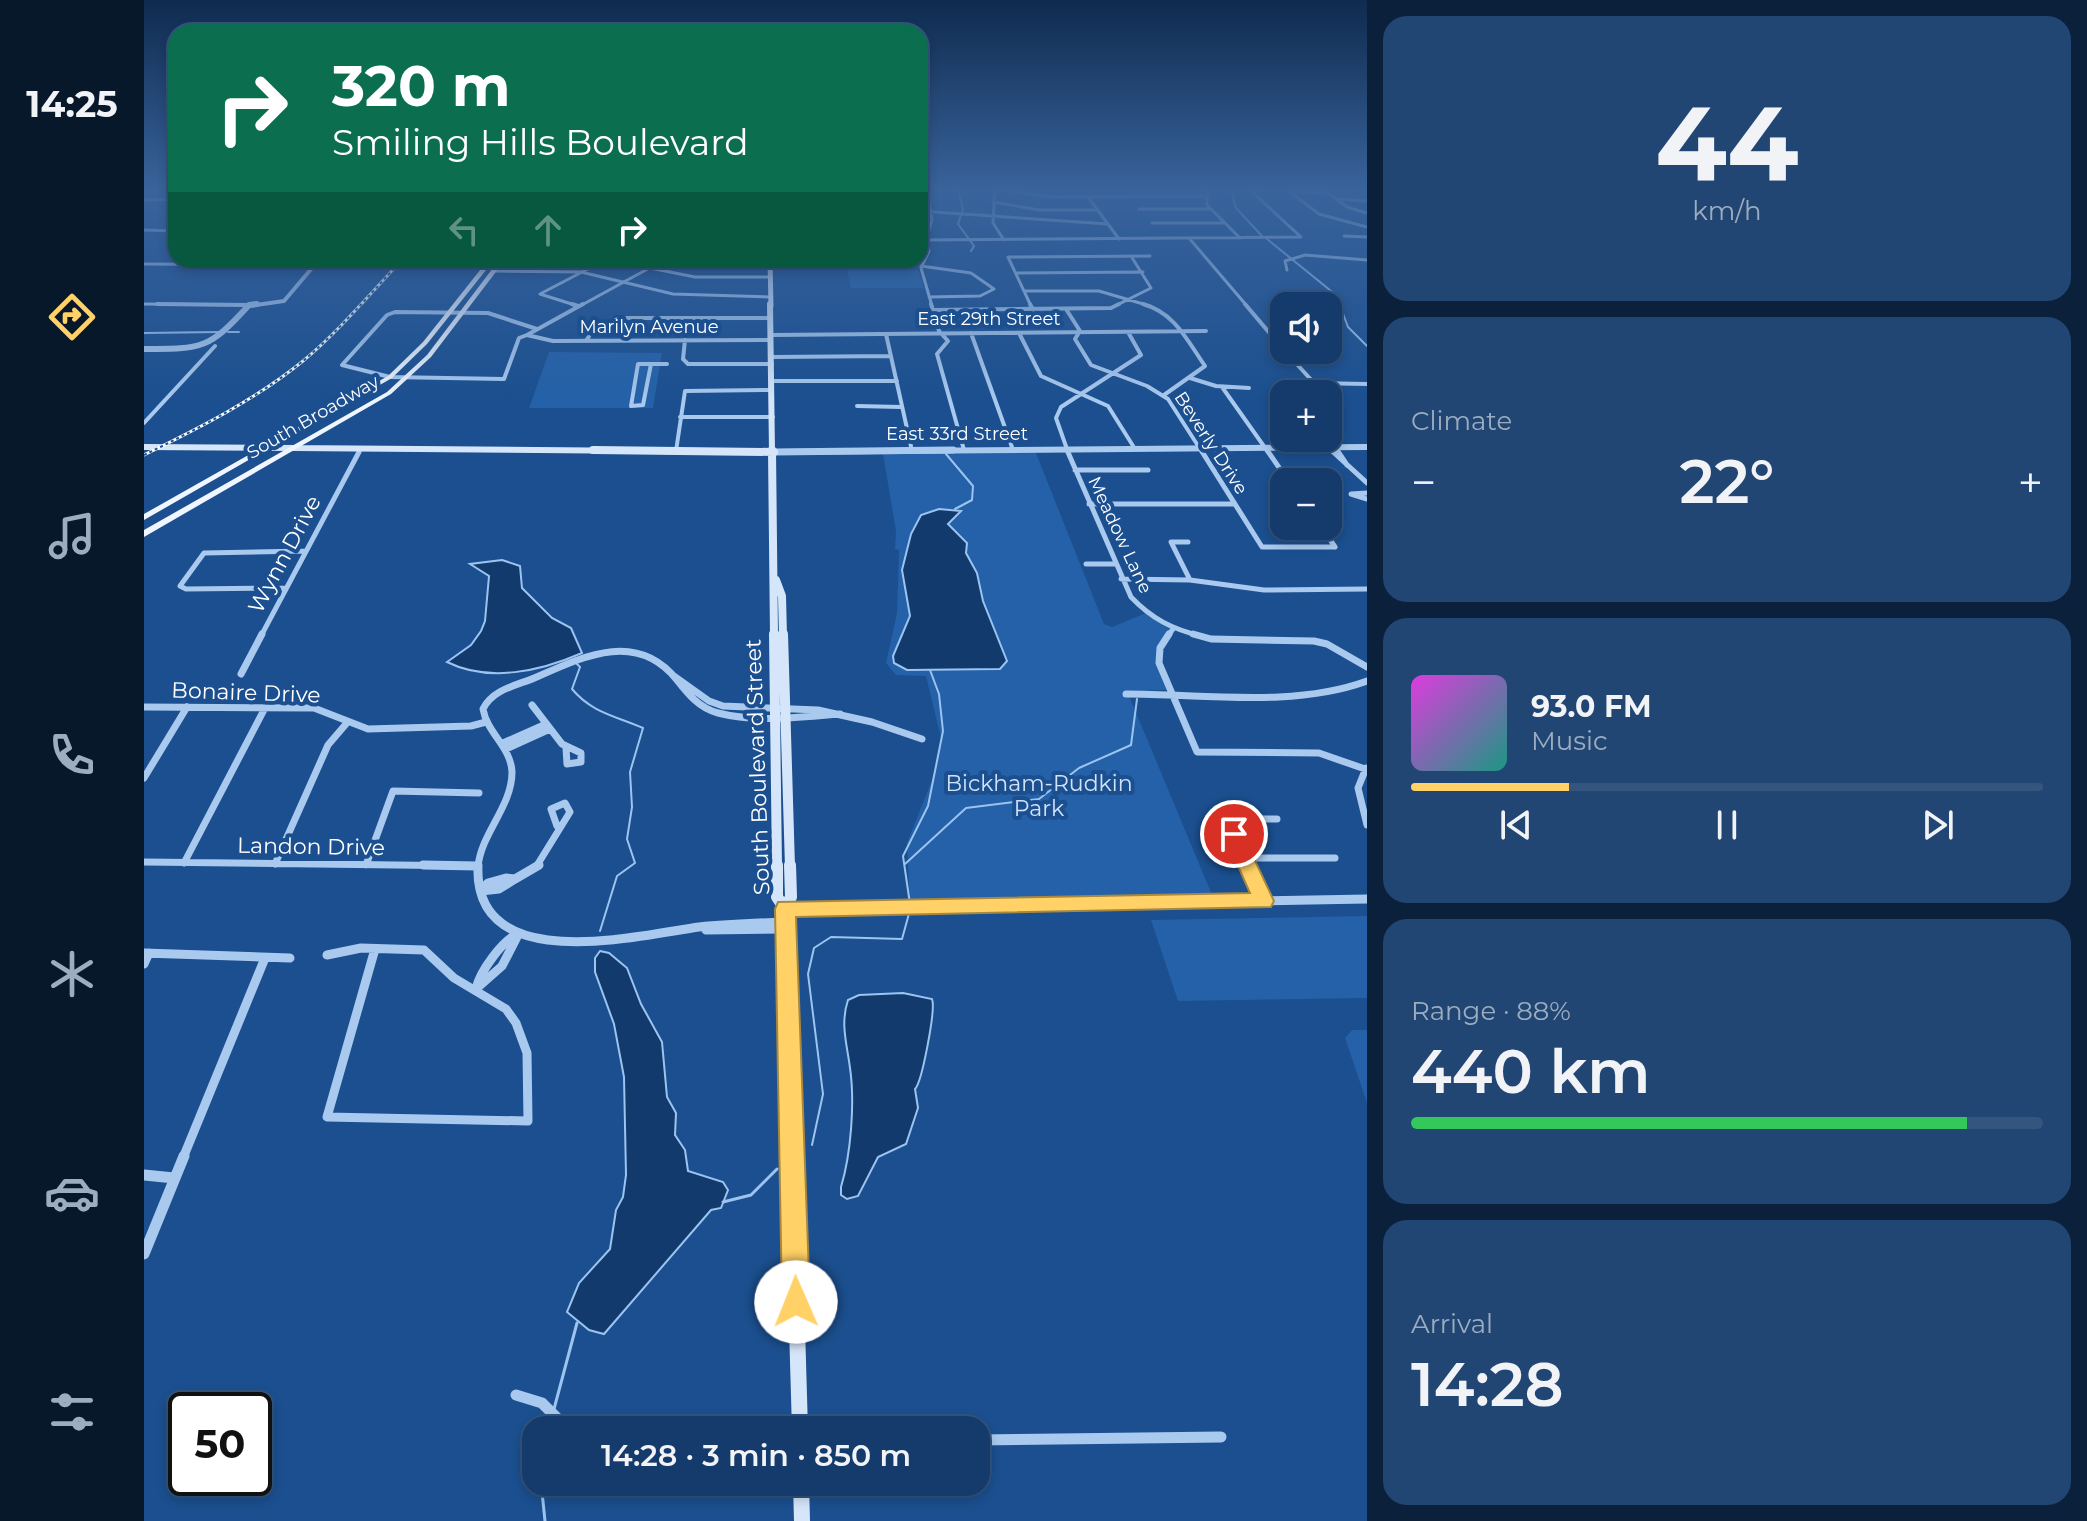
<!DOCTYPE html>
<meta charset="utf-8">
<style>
:root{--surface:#143b6b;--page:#214673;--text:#f1f3f6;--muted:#9dadc1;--line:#33557e;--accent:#ffd166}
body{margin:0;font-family:Montserrat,sans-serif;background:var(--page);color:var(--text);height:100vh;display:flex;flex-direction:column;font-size:30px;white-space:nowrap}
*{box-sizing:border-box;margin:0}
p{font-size:26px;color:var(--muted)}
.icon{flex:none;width:44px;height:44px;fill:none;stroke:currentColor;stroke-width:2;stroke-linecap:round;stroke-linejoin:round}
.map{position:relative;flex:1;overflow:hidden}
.sheet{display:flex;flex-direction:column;gap:16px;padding:16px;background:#0b203b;width:720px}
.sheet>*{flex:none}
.hud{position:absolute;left:24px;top:24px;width:760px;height:244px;border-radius:24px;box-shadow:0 4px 12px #0003,0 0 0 2px var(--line);background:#0b6e4f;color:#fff;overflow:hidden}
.tools{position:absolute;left:1126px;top:292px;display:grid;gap:16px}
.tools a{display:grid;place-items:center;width:72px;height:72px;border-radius:16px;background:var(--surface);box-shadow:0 4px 12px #0003,0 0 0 2px var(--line);font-size:40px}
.speed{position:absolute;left:24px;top:1392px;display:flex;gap:16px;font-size:40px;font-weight:700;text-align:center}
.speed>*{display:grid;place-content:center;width:104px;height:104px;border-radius:50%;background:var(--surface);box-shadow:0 4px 12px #0003,0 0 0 2px var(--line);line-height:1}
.speed .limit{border:4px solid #111;border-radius:12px;background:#fff;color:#111}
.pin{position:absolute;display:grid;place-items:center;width:68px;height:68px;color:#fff;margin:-34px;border:4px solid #fff;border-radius:50%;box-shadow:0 2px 8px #0007}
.me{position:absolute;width:88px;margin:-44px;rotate:359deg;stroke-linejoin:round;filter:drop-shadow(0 0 6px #0008)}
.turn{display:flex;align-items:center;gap:28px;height:168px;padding:0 32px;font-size:36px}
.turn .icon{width:104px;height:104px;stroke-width:2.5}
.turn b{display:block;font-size:56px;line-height:68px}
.lanes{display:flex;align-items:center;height:76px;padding:0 32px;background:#0003;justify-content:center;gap:40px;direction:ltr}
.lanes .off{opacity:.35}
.big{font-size:60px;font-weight:600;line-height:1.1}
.sheet .card{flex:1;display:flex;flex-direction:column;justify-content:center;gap:12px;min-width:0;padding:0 28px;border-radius:24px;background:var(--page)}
.sheet .dial{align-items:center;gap:0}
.dial b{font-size:104px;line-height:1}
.song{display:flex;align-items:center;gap:24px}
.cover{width:96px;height:96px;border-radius:12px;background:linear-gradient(135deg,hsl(300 70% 55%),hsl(170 70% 35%))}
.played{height:8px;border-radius:4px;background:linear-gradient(90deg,var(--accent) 25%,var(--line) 25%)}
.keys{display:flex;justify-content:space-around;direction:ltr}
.heat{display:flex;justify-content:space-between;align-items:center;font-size:44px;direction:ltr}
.charge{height:12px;border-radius:6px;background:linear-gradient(90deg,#34c759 88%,var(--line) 0)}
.trip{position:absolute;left:378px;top:1416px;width:468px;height:80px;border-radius:24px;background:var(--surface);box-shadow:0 4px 12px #0003,0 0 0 2px var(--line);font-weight:600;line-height:80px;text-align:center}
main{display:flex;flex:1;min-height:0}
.tabs{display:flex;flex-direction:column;width:144px;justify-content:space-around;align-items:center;background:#08182b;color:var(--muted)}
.tabs .icon{width:56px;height:56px}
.tabs .active{color:var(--accent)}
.tabs b{font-size:36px;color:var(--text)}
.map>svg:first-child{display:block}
.green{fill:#2461a8}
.water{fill:#123a6d;stroke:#9cc4f0;stroke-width:2}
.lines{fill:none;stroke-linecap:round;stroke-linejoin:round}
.stream-far1{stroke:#9cc4f0;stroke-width:2}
.stream{stroke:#9cc4f0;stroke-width:3}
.minor-far5{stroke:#a9c9ee;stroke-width:3}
.minor-far4{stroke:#a9c9ee;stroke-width:4}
.minor-far3{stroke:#a9c9ee;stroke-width:5}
.minor-far2{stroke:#a9c9ee;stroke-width:7}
.minor-far1{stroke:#a9c9ee;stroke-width:9}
.minor{stroke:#a9c9ee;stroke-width:11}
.tertiary-far2{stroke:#a9c9ee;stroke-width:4}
.tertiary-far1{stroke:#a9c9ee;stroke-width:6}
.tertiary{stroke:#a9c9ee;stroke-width:7}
.secondary-far5{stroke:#d6e6fa;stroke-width:5}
.secondary-far4{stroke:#d6e6fa;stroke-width:6}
.secondary-far3{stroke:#d6e6fa;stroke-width:8}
.secondary-far2{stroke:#d6e6fa;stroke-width:10}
.secondary-far1{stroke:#d6e6fa;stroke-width:12}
.secondary{stroke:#d6e6fa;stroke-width:16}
.primary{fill:#f0f6ff;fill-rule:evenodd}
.rail-casing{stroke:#fff;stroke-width:3}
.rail{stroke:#1b4f8f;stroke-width:2;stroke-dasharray:3;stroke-linecap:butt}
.route{fill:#ffd166;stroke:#a68842;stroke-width:2}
.labels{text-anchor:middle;stroke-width:8;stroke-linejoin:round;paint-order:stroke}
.far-street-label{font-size:18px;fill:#fff;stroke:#1b4f8f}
.street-label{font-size:22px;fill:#fff;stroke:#1b4f8f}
.park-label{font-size:22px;fill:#cfe3fa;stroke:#1b4f8f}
</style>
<main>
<nav class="tabs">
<b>14:25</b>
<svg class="icon active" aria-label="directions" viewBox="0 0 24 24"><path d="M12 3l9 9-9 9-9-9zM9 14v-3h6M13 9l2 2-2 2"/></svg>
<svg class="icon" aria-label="music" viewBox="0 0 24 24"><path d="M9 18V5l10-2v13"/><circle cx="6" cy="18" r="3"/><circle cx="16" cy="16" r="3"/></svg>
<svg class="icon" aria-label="phone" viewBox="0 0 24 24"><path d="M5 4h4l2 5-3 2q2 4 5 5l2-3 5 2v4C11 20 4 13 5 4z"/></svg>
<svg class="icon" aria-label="climate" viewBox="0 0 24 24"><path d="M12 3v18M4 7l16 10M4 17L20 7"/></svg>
<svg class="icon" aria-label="car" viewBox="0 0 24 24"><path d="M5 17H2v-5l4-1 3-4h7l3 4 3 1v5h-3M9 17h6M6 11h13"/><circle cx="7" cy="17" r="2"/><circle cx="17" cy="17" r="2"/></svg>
<svg class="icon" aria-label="filters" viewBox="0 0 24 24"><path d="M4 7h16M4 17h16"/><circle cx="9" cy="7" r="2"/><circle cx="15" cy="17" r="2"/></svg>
</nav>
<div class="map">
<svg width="1223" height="1521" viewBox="0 0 1223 1521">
<rect width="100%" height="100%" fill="#1b4f8f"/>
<path class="green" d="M 703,270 L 774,270 L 780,288 L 707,288 Z
M 405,352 L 518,353 L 509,408 L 385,408 Z
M 892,453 L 960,624 L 968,627 L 1002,613 L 1029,629 L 1015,654 L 1025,690 L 983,691 L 1071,902 L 766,904 L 763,843 L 788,780 L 798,742 L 782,676 L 752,675 L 742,663 L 753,613 L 755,550 L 751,549 L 752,531 L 739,454 Z
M 1223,916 L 1223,998 L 1034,1001 L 1007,920 Z
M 1208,1030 L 1223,1030 L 1223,1103 L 1201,1038 Z"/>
<path class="water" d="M 795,509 L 817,511 L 804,524 L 823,543 L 822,553 L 833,573 L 839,601 L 863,661 L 856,669 L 763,670 L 750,663 L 749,656 L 766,616 L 758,570 L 767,534 L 777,515 Z
M 358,560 L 376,566 L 378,588 L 408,618 L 427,628 L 438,653 C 397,671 345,683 303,662 L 327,645 L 337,631 L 341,621 L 345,576 L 326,564 Z
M 456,951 L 465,953 L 483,968 L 497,1004 L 518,1042 L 523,1097 L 532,1113 L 531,1135 L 541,1150 L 544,1171 L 579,1182 L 584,1190 L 577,1208 L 567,1210 L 460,1334 L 445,1330 L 423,1312 L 435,1283 L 466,1249 L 472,1210 L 479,1197 L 482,1175 L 480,1077 L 470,1024 L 451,972 L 451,958 Z
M 759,993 L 788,999 C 792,1009 778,1082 771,1089 L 774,1108 L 762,1144 L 734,1157 L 714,1196 L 703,1199 L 697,1195 L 697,1187 C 707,1154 711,1102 706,1068 C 703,1044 696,1024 704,1000 L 715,995 Z"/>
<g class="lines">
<path class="stream-far1" d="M 814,189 L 819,209 L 814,224 L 830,246 L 827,251
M 1087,189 L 1092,208 L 1118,236
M 1123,239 L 1192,295 L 1204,327 L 1223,346
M 84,332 L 95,332
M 0,333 L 74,332
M 802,454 L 829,486 L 828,500 L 811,509
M 432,663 L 436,667 L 428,689 C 448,713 472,716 499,728 L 486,772 L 488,807 L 483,839 L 491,863 L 473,876 L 456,931
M 761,864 L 822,808 L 895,799 L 935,768 L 987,745 L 993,699
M 766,904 L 759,856 L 784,806 L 799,731 L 795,694 L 786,670
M 668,1145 L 679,1094 L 664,974 L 670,948 L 687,937 L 758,939 L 766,910"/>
<path class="stream" d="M 579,1202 L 607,1195 L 633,1169
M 410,1409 L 433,1323
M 405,1430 L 407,1419
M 397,1482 L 401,1521"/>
<path class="minor-far5" d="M 783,189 L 788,220 L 782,240 L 785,251 L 777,268 L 788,306
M 851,189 L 909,197 L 1062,196
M 851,189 L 849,223 L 860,240
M 1063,189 L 1063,205 L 1096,238
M 1119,189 L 1107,191 L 1157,237
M 1142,189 L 1175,214 L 1223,227
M 1147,192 L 1184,193
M 1184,193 L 1203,207 L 1223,213
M 944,197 L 975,239
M 1192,199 L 1223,201
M 0,200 L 32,199
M 849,202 L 895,210 L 954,210
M 995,209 L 1066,209
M 776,211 L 964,224
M 1008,223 L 1080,223
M 0,230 L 32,231
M 1200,236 L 1223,237
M 1045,238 L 1103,306
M 776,240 L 1157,237
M 0,264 L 166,265
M 777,266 L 827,273 L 850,289 L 836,296 L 785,297
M 506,268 L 551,277 L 626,277
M 1143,270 L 1141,261 L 1161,255 L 1223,260
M 350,271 L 437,272 L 529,294 L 627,297
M 872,273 L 999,272
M 880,291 L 955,291 L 1006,306
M 0,304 L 105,305
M 434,306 L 396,294 L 461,260
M 436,306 L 520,260
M 887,306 L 864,257 L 1006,256
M 971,306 L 1007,288 L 987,256"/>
<path class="minor-far4" d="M 13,304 L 105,305
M 428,304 L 434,306
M 787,304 L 795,331 L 804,341 L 793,354 L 820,450
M 886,304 L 889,310
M 999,304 C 1031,313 1043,340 1061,366 L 1020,395
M 1101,304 L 1140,350
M 922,309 L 936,331 L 931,339 L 947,365 L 1003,386 L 1024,399 L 1058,452
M 789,310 L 967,308 L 975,304
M 393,329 L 344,313 L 251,312 L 243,315 L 198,365 L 246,377 L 360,379 L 375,338 L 383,335 L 439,304
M 827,333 L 869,450
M 875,333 L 897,376 L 964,406 L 991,449
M 742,334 L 768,451
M 383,335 L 409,341 L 627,340
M 627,335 L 1062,331
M 541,340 L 539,359 L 544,364 L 628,364
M 442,341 L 449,330 L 476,318 L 627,318
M 1140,350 L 1170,383 L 1223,384
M 627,357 L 747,356
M 494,364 L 507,364 L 499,405 L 487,406 Z
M 507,364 L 523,364
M 1046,378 L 1072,386 L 1105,388
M 628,381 L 753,381
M 1078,387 L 1124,452
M 713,406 L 757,407
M 536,417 L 629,417
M 0,423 L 71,346
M 1183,447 L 1189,452
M 1190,447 L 1194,452
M 532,451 L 541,391 L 628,390
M 924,452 L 912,418 L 917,407 L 997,355 L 984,332"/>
<path class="minor-far3" d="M 923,450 L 987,597 C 1008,619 1028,629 1057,636
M 1057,450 L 1118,547 L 1191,547
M 1123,450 L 1145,482
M 1187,450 L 1223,483
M 1193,450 L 1203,465
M 931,470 L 1004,470
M 1223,493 L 1207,494 L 1223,499
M 945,504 L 1090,504
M 1177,526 L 1191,547
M 1044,542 L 1027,542 L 1046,580
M 942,564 L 970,564
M 977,579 L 1046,580 L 1120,590 L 1223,589
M 142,588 L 42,589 L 36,586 L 60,553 L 161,551
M 117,636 L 215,452
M 1024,636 L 1029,629"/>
<path class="minor-far2" d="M 1025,634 L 1016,648 L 1015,663 L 1053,752 L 1175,753 L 1221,769
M 1049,634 L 1067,639 L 1170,641 L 1183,644 L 1223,667
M 97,674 L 118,634
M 530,676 L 565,701 L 579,706 L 674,710 L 728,722 L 778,739
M 982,694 C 1060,694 1149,708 1223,681
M 388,705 L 418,744 L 437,753 L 437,762 L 423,764 L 422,748
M 0,707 L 170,708 L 224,729 L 327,726 L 342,722
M 359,743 L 402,724
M 362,749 L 406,729
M 1222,768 L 1214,788 L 1223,825
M 0,778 L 43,707
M 1100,858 L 1191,858
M 0,862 L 334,866
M 40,863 L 121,708
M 131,864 L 184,745 L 202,724
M 222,865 L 249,791 L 335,793
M 334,867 C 337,833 368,807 368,772 C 367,747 343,733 339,709 C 349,688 376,685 395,676 C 442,655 494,631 533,680 C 544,694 555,708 574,713 C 613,723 656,717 696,714
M 392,867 L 426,812 L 421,803 L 407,809 L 413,826
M 1105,867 L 1090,834 L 1091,827 L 1103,819 L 1133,819"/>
<path class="minor-far1" d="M 279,865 L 334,866
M 334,865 C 329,977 492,936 555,927 C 584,924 612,923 641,922
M 1104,865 L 1120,901
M 362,878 L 371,879 L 355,889 L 337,891 L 344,883 Z
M 371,879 L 395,865
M 641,909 L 1223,899
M 562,930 L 641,929
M 375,933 L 358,966 L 332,989 C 336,971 358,941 375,933 Z
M 0,953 L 146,958
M 183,955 L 217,948 L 280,950 L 310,978 L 362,1009 L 372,1023 L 383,1053 L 384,1121 L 183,1117 L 231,949
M 0,964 L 5,953
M 39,1158 L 121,958"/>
<path class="minor" d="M 0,1175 L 30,1178
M 0,1254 L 40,1156
M 372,1395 L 398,1403 L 425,1430
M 832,1440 L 1077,1437
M 525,1482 L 539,1482"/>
<path class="tertiary-far2" d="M 104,306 L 140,301 L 168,268 L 170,260"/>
<path class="tertiary-far1" d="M 0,349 C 59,349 65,349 105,305 L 113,304
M 630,452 L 1223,447"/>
<path class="tertiary" d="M 630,452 L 809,450"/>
<path class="secondary-far5" d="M 626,260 L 627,306"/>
<path class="secondary-far4" d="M 626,304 L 628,452
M 0,447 L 154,448
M 149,448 L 630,452"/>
<path class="secondary-far3" d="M 449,450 L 630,452
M 628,450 L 630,636
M 632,580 L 638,596 L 639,636"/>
<path class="secondary-far2" d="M 630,634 L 633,867
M 639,634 L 646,867"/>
<path class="secondary-far1" d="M 633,865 L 633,897 L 641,909
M 646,865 L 647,897 L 641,909 L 648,1158"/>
<path class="secondary" d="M 648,1156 L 656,1430
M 657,1482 L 658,1521"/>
<path class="primary" d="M 344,260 L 350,260 L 283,344 L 248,378 L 0,520 L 0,514 L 244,376 L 279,342 Z
M 355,260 L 361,260 L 287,357 L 247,394 L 0,537 L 0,530 L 243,392 L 283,355 Z"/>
<defs>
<path id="rail" d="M 0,455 C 55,428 111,400 159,361 C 195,331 226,294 258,260"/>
</defs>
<use href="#rail" class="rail-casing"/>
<use href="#rail" class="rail"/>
</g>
<linearGradient id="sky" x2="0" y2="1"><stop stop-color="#0f2b4f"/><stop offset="0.47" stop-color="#39639b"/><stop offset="1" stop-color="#39639b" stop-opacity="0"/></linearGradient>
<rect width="1223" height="402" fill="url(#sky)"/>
<path class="route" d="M 1090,826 L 1096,829 L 1130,901 L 1127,907 L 652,917 L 666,1302 L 662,1311 L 652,1315 L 642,1311 L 638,1302 L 631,909 L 634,902 L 1106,893 L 1080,834 Z"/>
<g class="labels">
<g class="far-street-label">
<text x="845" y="325">East 29th Street</text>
<text x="505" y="333">Marilyn Avenue</text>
<text transform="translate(169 417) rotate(-30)" y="6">South Broadway</text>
<text x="813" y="440">East 33rd Street</text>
<text transform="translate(1067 443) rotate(57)" y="6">Beverly Drive</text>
<text transform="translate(976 535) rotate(65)" y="6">Meadow Lane</text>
</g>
<g class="street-label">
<text transform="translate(140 554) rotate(-62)" y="8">Wynn Drive</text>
<text transform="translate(102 692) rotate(2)" y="8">Bonaire Drive</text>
<text transform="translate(613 767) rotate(-92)" y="8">South Boulevard Street</text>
<text transform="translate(167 846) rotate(1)" y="8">Landon Drive</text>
</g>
<g class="park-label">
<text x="895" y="791">Bickham-Rudkin<tspan x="895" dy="25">Park</tspan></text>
</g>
</g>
</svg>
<div class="tools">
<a><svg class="icon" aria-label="sound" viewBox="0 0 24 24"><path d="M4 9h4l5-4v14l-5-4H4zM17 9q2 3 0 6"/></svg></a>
<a>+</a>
<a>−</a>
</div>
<div class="speed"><div class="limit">50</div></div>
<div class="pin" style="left:1090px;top:834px;background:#d93025"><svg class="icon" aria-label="arrive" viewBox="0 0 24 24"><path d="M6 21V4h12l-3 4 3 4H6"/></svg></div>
<svg class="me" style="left:652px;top:1302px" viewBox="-20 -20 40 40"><circle r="19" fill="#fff"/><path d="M0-13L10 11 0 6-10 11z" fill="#ffd166"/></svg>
<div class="trip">14:28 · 3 min · 850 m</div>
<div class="hud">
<div class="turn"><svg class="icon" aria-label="right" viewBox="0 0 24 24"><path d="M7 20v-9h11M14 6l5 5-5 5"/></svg><div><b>320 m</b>Smiling Hills Boulevard</div></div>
<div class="lanes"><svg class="icon off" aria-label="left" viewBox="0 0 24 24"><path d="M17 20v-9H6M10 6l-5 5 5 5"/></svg><svg class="icon off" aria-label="ahead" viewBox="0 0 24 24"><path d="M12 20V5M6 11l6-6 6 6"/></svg><svg class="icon" aria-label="right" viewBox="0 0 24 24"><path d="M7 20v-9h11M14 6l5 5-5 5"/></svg></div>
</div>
</div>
<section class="sheet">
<div class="card dial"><b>44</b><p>km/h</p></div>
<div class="card"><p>Climate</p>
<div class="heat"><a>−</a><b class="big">22°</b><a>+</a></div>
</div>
<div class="card">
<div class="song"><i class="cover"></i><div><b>93.0 FM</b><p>Music</p></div></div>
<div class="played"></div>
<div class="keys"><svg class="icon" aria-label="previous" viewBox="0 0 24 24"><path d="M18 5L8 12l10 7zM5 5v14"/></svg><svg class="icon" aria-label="pause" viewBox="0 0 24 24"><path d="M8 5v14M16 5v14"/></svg><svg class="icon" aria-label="next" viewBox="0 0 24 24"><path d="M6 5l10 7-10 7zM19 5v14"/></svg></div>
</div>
<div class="card"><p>Range · 88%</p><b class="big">440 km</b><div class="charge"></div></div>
<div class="card"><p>Arrival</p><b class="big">14:28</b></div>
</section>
</main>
